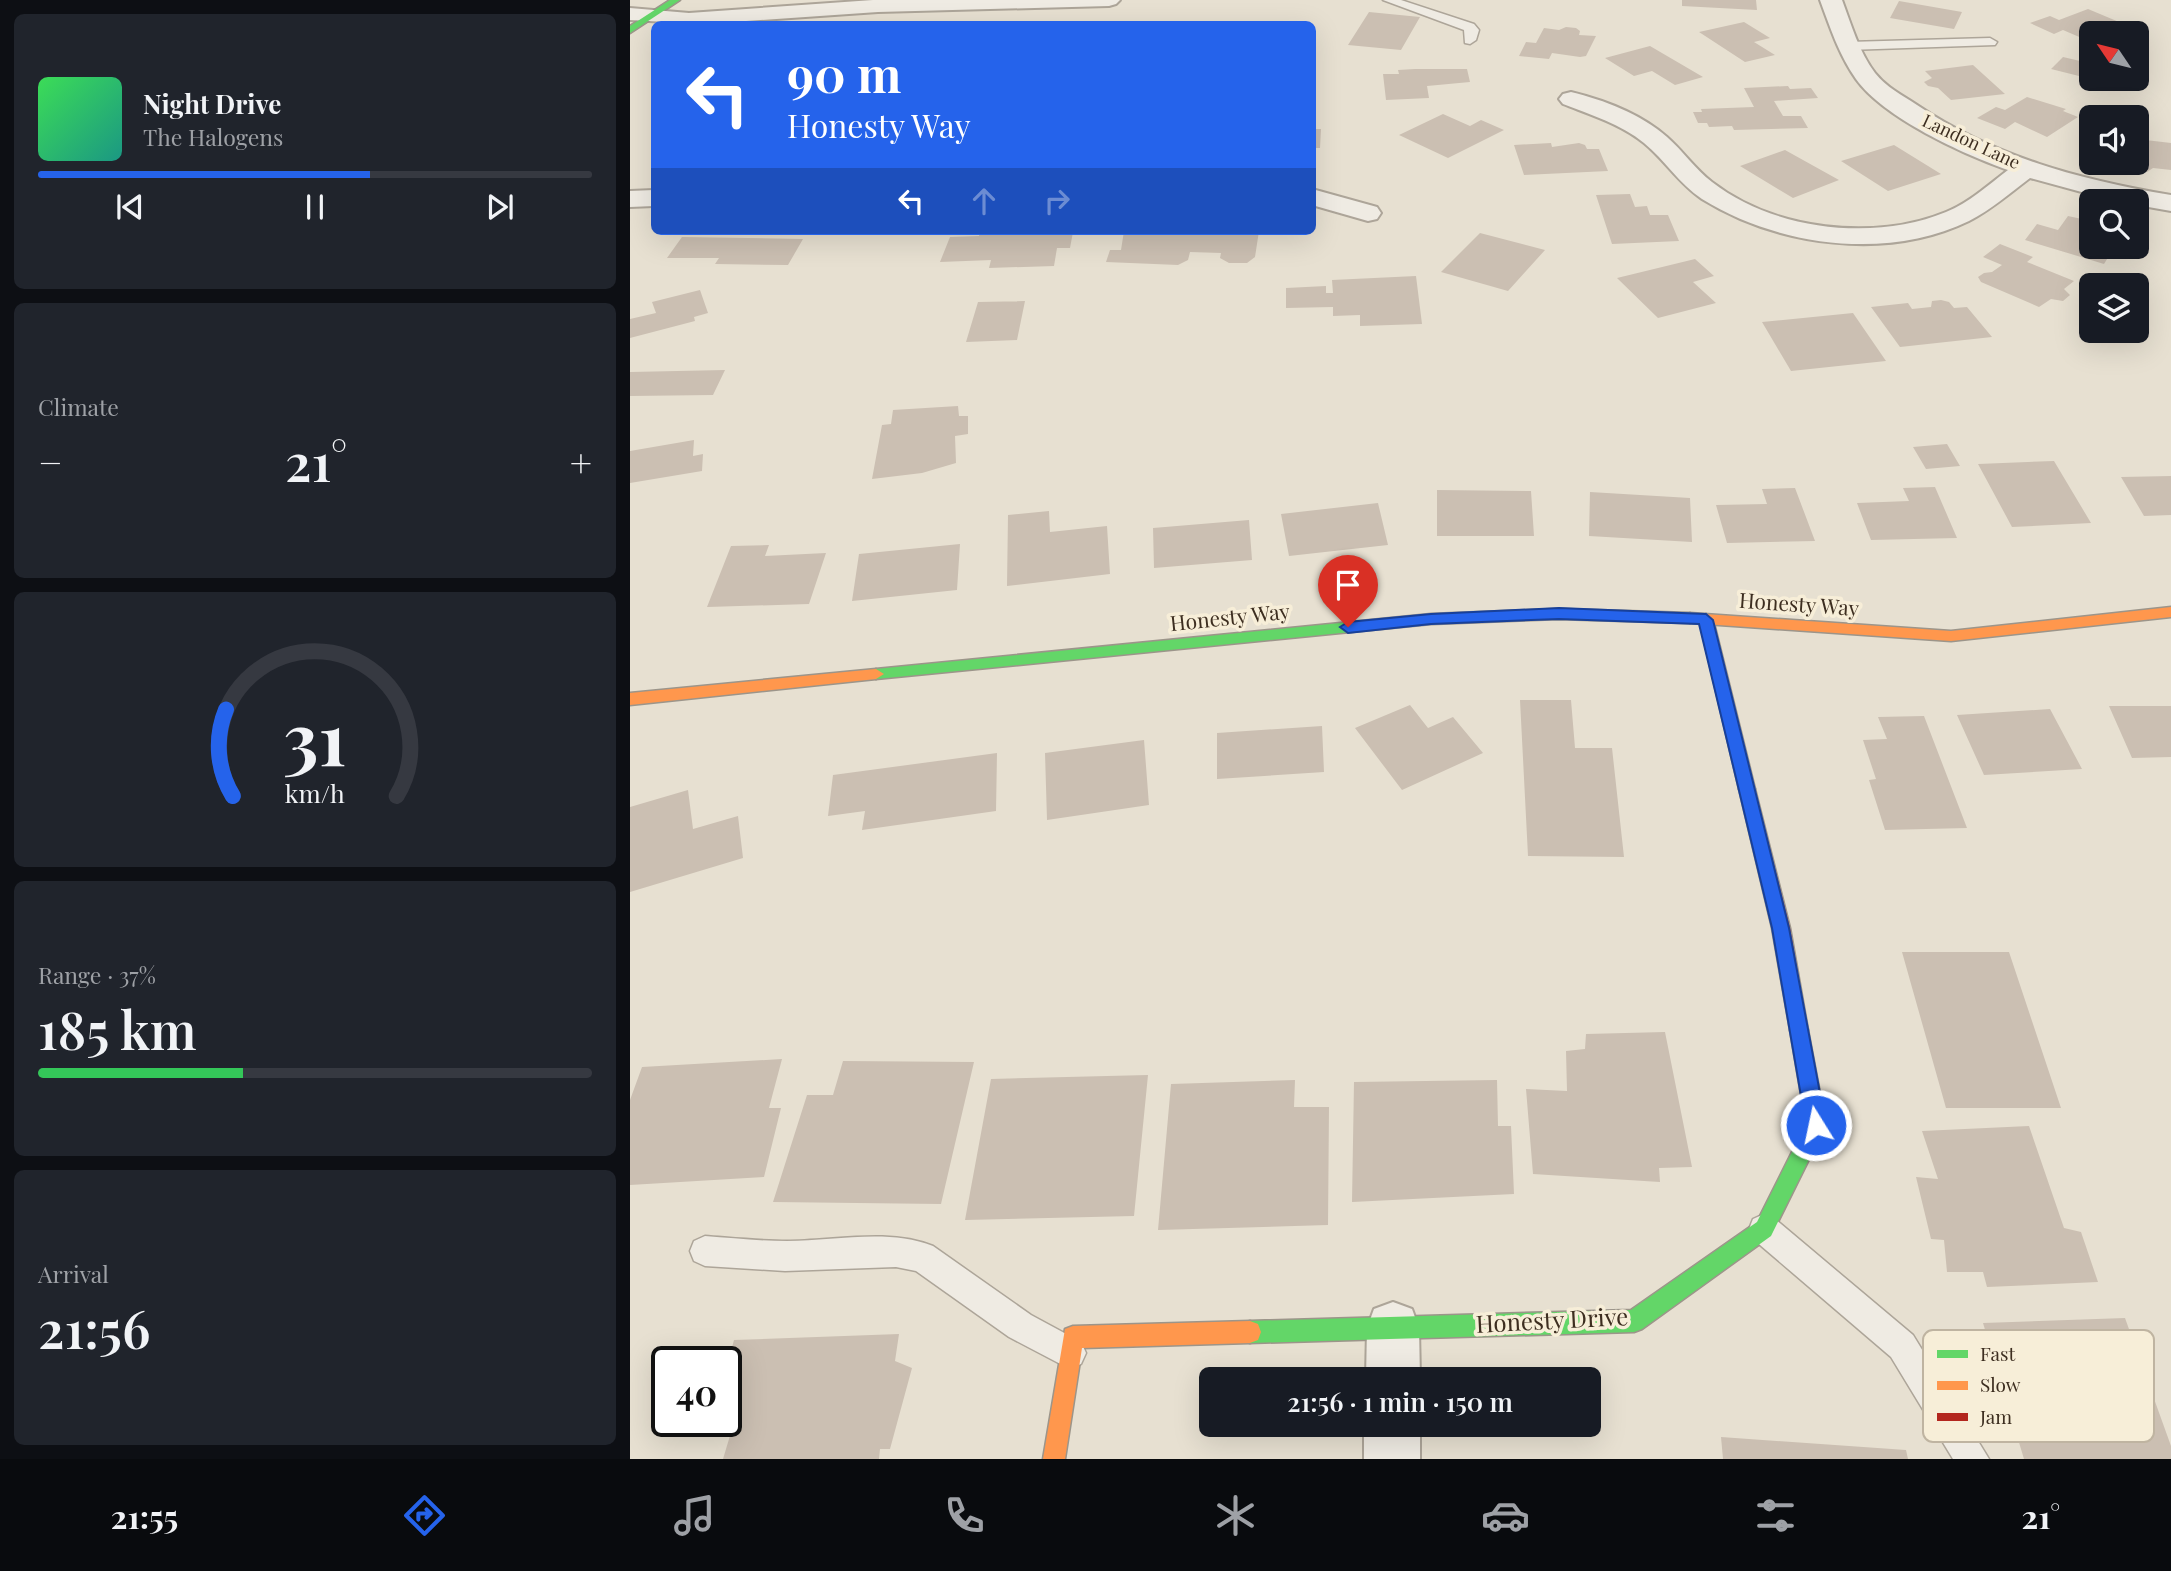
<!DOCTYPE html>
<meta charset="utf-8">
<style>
:root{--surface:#171b24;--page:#20242c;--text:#f1f3f6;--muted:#9ea1a6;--line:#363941;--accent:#2563eb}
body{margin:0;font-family:"Playfair Display",serif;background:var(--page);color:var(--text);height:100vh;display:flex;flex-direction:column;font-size:26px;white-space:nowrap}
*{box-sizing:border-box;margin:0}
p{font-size:23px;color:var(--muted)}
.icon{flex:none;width:38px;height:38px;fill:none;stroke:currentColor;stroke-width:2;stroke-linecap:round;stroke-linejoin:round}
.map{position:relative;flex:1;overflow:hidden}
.details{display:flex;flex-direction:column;gap:14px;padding:14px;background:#0d0f14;width:630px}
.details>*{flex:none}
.hud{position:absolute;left:21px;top:21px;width:665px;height:214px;border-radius:10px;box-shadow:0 7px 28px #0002;background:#2563eb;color:#fff;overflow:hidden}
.needle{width:46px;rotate:305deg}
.tools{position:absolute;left:1449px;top:21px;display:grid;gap:14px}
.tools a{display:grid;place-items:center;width:70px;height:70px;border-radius:10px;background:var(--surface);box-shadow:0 7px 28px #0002;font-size:35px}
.speed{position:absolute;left:21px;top:1346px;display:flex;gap:14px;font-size:35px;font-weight:700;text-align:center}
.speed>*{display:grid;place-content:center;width:91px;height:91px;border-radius:50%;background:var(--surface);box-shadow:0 7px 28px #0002;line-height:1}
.speed .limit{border:4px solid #111;border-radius:10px;background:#fff;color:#111}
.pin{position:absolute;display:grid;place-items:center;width:60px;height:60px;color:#fff;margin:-72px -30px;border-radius:50% 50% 50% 0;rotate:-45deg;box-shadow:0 0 7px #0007}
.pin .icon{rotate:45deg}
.me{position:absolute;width:77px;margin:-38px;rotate:350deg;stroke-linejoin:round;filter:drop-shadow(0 0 5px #0008)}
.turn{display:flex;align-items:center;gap:24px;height:147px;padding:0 21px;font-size:32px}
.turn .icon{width:91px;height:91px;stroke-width:2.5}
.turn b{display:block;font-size:49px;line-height:60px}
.lanes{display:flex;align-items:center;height:66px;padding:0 21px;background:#0003;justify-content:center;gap:35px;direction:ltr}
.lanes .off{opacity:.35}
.big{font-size:52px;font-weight:600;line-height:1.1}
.details .tile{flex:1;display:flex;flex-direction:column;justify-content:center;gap:10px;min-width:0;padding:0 24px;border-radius:10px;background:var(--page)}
.details .dial{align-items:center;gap:0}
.dial svg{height:182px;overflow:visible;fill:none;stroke:var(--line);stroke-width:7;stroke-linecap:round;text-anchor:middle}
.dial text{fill:var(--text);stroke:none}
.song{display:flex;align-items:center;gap:21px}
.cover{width:84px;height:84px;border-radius:10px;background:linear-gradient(135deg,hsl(130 70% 55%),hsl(170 70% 35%))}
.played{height:7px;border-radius:4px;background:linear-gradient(90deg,var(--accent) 60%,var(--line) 60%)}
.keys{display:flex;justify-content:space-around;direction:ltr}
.heat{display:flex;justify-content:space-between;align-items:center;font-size:38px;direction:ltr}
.charge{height:10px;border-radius:5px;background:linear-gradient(90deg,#34c759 37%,var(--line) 0)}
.trip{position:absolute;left:569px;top:1367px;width:402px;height:70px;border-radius:10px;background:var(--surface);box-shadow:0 7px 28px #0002;font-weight:600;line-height:70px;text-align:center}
.tab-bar{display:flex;height:112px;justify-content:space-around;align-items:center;background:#090b0e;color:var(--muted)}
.tab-bar .icon{width:49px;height:49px}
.tab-bar .current{color:var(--accent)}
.tab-bar b{font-size:32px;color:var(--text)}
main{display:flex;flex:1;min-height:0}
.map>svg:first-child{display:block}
.building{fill:#cbbfb2}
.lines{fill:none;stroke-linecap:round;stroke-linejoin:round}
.lane-casing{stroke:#ada599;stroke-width:3}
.street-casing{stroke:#ada599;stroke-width:4}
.fast-casing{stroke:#9c958a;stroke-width:3}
.slow-casing{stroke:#9c958a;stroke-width:3}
.jam-casing{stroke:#9c958a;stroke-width:3}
.lane{fill:#efebe3;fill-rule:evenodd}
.street{fill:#efebe3;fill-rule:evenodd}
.fast{fill:#63d668;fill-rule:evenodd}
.slow{fill:#ff974d;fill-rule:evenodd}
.jam{fill:#b3261e;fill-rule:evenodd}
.route{fill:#2563eb;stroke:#184099;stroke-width:2}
.labels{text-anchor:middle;stroke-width:7;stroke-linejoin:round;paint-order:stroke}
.far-street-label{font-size:18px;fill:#3d2e20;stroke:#f7eed8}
.street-label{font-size:21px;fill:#3d2e20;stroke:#f7eed8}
.near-street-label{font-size:24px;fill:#3d2e20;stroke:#f7eed8}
.key{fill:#f7eed8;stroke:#bfb4a1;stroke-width:2}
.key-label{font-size:19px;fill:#3d2e20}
</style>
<main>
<section class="details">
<div class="tile">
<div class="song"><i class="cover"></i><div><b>Night Drive</b><p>The Halogens</p></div></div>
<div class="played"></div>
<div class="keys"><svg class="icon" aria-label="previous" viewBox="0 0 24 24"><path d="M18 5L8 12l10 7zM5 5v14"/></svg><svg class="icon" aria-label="pause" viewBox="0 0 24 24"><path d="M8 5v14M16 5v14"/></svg><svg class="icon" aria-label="next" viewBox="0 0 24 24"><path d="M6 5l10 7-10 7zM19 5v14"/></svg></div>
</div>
<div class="tile"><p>Climate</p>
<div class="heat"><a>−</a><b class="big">21°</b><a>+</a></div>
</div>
<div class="tile dial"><svg viewBox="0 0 100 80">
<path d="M14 69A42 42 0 1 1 86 69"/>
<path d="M14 69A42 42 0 0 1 11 31" stroke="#2563eb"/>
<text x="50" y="56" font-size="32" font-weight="700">31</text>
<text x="50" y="72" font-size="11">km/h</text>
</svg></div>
<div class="tile"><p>Range · 37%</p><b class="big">185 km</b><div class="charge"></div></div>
<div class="tile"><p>Arrival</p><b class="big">21:56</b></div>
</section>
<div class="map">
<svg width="1541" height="1459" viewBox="0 0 1541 1459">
<rect width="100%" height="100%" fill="#e7e0d1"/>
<path class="building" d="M 1052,0 L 1126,0 L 1127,10 L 1052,6 Z
M 1269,1 L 1332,12 L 1324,29 L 1260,18 Z
M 1458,9 L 1501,27 L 1484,33 L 1461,33 L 1461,42 L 1433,30 L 1424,34 L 1400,23 L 1420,16 L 1429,20 Z
M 739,12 L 790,17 L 771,50 L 718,45 Z
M 1114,22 L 1140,38 L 1124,42 L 1145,55 L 1115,62 L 1069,32 Z
M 936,27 L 946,28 L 950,31 L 949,35 L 966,36 L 956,56 L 950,57 L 922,53 L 919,59 L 889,56 L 896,42 L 906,43 L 914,28 L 929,30 Z
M 1020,46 L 1073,77 L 1045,85 L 1022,71 L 1004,76 L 975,58 Z
M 1460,50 L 1461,79 L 1421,69 L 1433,57 L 1450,61 Z
M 1343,65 L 1375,94 L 1321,100 L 1308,88 L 1298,86 L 1294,82 L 1302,78 L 1295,71 Z
M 785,69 L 837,69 L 840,82 L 797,86 L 799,98 L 756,100 L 753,74 L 769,74 L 768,70 Z
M 1464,79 L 1499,79 L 1492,87 Z
M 1158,86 L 1160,89 L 1181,88 L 1188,98 L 1144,101 L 1153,116 L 1171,116 L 1178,128 L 1104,130 L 1102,126 L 1079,127 L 1077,123 L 1068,123 L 1063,112 L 1072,112 L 1071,109 L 1124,107 L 1114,88 Z
M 1397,97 L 1436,109 L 1433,111 L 1448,117 L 1417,137 L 1385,122 L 1375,129 L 1347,118 L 1366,107 L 1375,110 Z
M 813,114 L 840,126 L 851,120 L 874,130 L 818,158 L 769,135 Z
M 682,129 L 691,129 L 690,148 L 682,148 Z
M 1507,139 L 1541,143 L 1541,170 L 1523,168 L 1517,172 L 1499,166 L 1498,163 L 1507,163 Z
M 921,143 L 922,147 L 949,143 L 955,145 L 957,149 L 969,149 L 978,171 L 894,175 L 884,145 Z
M 1264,145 L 1311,174 L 1258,191 L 1211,161 Z
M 1155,150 L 1209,180 L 1163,198 L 1110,166 Z
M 1000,194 L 1005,207 L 1017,206 L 1020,215 L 1038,215 L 1049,241 L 982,244 L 966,195 Z
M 1438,216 L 1461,221 L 1461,247 L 1493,247 L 1489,253 L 1482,251 L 1474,264 L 1395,240 L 1407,224 L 1428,230 Z
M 350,231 L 436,231 L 443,232 L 440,248 L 427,248 L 424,266 L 359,268 L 361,260 L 310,262 L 320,237 L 349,236 Z
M 494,231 L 629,231 L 625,257 L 617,263 L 599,263 L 590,258 L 591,253 L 560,252 L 558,260 L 548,265 L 476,262 L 480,250 L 491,250 Z
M 850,233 L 915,250 L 878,291 L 811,272 Z
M 52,237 L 173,239 L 158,265 L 85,264 L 89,258 L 37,258 Z
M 1370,244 L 1403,257 L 1397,262 L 1444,281 L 1434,289 L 1440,295 L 1433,301 L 1421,299 L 1409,307 L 1351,282 L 1348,277 L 1354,273 L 1362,272 L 1372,265 L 1353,257 Z
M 1065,259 L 1084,276 L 1063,282 L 1086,303 L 1028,318 L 987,278 Z
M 786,276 L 792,324 L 730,326 L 730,315 L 703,316 L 703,307 L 656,308 L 656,288 L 696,286 L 696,293 L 703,293 L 702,280 Z
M 70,290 L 78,313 L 64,317 L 65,321 L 0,338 L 0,319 L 26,313 L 22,302 Z
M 1311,300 L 1319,302 L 1324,308 L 1337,307 L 1362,337 L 1270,347 L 1241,307 L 1278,303 L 1282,309 L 1301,307 L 1302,301 Z
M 395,301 L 387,340 L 336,342 L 348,302 Z
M 1223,313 L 1256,361 L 1161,371 L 1132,322 Z
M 95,370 L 83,395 L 0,396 L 0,372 Z
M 328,406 L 329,416 L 338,416 L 338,434 L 325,436 L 326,463 L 292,473 L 242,479 L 252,425 L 261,424 L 263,410 Z
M 64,440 L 63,456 L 73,454 L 72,471 L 0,483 L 0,451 Z
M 1317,444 L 1330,466 L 1296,469 L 1283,447 Z
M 1424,461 L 1461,523 L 1382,527 L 1348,464 Z
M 1541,476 L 1541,515 L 1514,516 L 1491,477 Z
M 1305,487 L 1327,538 L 1241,540 L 1227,503 L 1279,501 L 1273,488 Z
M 1165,488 L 1185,541 L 1097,543 L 1086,505 L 1137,504 L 1132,489 Z
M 807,490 L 901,491 L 904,536 L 807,536 Z
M 960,492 L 1060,498 L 1062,542 L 959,536 Z
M 748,503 L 758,545 L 659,556 L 651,514 Z
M 419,511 L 420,532 L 477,526 L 480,574 L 377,586 L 378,515 Z
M 619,520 L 622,560 L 524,568 L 523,528 Z
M 330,544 L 327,590 L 222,601 L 229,554 Z
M 139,545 L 135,556 L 196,553 L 179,604 L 77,607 L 101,546 Z
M 890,700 L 941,700 L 945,748 L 982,748 L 994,857 L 898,856 Z
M 780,705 L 798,728 L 823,717 L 853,753 L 772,790 L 725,728 Z
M 1479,706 L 1541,706 L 1541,757 L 1502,758 Z
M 1420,709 L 1452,769 L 1354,775 L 1327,715 Z
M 1294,716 L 1337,828 L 1255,830 L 1239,780 L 1246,779 L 1233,740 L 1257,739 L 1248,717 Z
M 692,726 L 694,772 L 587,779 L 587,733 Z
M 514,740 L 519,805 L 417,820 L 415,753 Z
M 367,753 L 366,811 L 232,830 L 235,811 L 198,816 L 203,775 Z
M 58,790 L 63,829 L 108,816 L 113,858 L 0,892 L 0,807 Z
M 1272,952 L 1379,952 L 1431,1108 L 1316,1108 Z
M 1035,1032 L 1062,1167 L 1029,1168 L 1030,1182 L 903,1174 L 896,1089 L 937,1091 L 936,1051 L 955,1049 L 956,1034 Z
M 152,1059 L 139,1108 L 151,1108 L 134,1177 L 0,1185 L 0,1100 L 12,1067 Z
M 213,1061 L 344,1062 L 311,1204 L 143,1202 L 177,1095 L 203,1095 Z
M 518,1075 L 504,1216 L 335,1220 L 361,1079 Z
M 665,1080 L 664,1107 L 699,1107 L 698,1225 L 528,1230 L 541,1084 Z
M 867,1080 L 868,1126 L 881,1126 L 884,1194 L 722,1202 L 724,1082 Z
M 1399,1126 L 1434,1228 L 1451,1232 L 1468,1282 L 1357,1287 L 1353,1272 L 1317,1272 L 1314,1240 L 1301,1239 L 1286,1177 L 1308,1179 L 1292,1131 Z
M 1495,1318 L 1541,1446 L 1541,1459 L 1394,1459 L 1353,1323 Z
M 269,1334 L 265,1361 L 282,1368 L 260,1449 L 250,1449 L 249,1459 L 93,1459 L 105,1419 L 96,1417 L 96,1370 L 104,1340 Z
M 1091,1437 L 1276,1450 L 1278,1459 L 1093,1459 Z"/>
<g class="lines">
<defs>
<path id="lane" d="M 753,0 L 771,0 L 844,24 L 849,30 L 846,40 L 840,44 L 835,43 L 834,30 Z
M 1360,38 L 1367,42 L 1365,45 L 1218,50 L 1211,46 L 1218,42 Z
M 1134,1214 L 1145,1219 L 1283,1335 L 1359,1459 L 1323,1459 L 1261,1357 L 1123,1239 L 1119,1229 L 1123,1219 Z
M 75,1236 C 102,1238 130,1241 157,1241 C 204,1241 258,1228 303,1246 L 401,1315 L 451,1342 L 456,1353 L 451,1364 L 440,1369 L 379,1337 L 286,1271 L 266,1267 L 155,1271 L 75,1266 L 64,1261 L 60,1251 L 64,1241 Z"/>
<path id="street" d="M 243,0 L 490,0 L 486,4 L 479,6 L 248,12 L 73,24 L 0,20 L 0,8 L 59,13 Z
M 1190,0 L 1212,0 C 1221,24 1229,52 1245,73 C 1256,87 1272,95 1287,105 C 1364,157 1451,180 1541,195 L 1541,211 L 1507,205 L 1507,201 L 1470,197 L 1400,178 C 1380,193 1361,210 1339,221 C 1257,261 1148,246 1072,199 C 1049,184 1035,160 1014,143 C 991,124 961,115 933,104 L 929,99 L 933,94 L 941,92 C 974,100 1011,114 1037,137 C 1053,151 1065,169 1082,182 C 1144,230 1244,242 1316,212 C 1339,203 1358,185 1378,170 C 1333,154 1254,118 1226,79 C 1209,55 1200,27 1190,0 Z
M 682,189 L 747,207 L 751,213 L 747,219 L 738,221 L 682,205 Z
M 24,190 L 24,206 L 0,207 L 0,191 Z
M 763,1302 L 782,1309 L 789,1328 L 790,1379 L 736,1379 L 737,1328 L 744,1309 Z
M 734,1424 L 790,1424 L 790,1459 L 734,1459 Z"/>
<path id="fast" d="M 40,0 L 50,0 L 0,33 L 0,26 Z
M 929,609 L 1060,613 L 1067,618 L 1060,623 L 929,619 L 801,624 L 246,679 L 238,674 L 246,669 L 801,614 Z
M 1076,614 L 1083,619 L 1125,789 L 1123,793 L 1111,793 L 1109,789 L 1069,619 Z
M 1169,1022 L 1176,1024 L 1178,1030 L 1196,1125 L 1141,1236 L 1012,1329 L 1004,1332 L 620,1343 L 612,1340 L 609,1332 L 612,1324 L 620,1321 L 1001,1310 L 1127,1222 L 1176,1124 L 1160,1030 L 1162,1024 Z"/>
<path id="slow" d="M 1541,607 L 1541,617 L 1321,641 L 1060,623 L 1053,618 L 1060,613 L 1321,631 Z
M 246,669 L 254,674 L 246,679 L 0,705 L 0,693 Z
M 620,1321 L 628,1324 L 631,1332 L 628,1340 L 620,1343 L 452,1348 L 435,1459 L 413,1459 L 435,1329 L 443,1326 Z"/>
<path id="jam" d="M 1117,783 L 1123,785 L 1125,789 L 1160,928 L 1178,1030 L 1176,1036 L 1169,1038 L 1162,1036 L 1160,1030 L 1142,928 L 1109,789 L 1111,785 Z"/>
</defs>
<use href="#lane" class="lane-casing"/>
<use href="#street" class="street-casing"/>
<use href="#fast" class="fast-casing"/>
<use href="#slow" class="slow-casing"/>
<use href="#jam" class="jam-casing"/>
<use href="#lane" class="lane"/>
<use href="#street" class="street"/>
<use href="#fast" class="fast"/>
<use href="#slow" class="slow"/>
<use href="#jam" class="jam"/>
</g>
<path class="route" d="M 929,608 L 1076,614 L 1083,620 L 1159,928 L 1196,1125 L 1193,1131 L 1186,1134 L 1179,1131 L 1176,1125 L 1142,928 L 1069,624 L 929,619 L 801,624 L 718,633 L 710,627 L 718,622 L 801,614 Z"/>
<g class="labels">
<g class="far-street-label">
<text transform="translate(1341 142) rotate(25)" y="6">Landon Lane</text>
</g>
<g class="street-label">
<text transform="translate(1169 605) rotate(4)" y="7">Honesty Way</text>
<text transform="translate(600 618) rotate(-6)" y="7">Honesty Way</text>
</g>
<g class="near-street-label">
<text transform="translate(922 1321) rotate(-3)" y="8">Honesty Drive</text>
</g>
</g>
<rect x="1293" y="1330" width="231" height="112" rx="10" class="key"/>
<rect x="1307" y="1350" width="31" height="8" fill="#63d668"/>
<rect x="1307" y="1381" width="31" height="9" fill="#ff974d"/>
<rect x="1307" y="1413" width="31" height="8" fill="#b3261e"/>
<g class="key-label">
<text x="1350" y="1361">Fast</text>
<text x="1350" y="1392">Slow</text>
<text x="1350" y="1424">Jam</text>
</g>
</svg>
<div class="tools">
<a><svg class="needle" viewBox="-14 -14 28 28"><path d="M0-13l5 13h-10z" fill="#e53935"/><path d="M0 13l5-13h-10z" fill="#9ea1a6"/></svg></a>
<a><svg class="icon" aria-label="sound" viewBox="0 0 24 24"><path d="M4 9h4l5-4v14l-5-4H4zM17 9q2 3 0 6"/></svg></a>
<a><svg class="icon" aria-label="search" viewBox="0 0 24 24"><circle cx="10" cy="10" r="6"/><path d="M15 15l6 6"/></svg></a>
<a><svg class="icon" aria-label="layers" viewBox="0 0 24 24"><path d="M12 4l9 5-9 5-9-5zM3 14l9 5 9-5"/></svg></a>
</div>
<div class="speed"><div class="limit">40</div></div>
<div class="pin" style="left:718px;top:627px;background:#d93025"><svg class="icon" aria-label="arrive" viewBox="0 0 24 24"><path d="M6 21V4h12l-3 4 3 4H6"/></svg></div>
<svg class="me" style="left:1186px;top:1125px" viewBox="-20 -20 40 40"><circle r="17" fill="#2563eb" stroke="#fff" stroke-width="3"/><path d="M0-11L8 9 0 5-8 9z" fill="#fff"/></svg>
<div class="trip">21:56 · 1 min · 150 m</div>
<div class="hud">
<div class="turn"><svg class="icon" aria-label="left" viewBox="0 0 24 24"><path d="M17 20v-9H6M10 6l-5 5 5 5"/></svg><div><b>90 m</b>Honesty Way</div></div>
<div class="lanes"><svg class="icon" aria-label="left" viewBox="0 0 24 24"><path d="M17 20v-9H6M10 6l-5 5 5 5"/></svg><svg class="icon off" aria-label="ahead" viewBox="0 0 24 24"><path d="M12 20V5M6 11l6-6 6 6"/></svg><svg class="icon off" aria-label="right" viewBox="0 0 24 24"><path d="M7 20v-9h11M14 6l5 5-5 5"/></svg></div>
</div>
</div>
</main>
<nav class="tab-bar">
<b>21:55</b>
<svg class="icon current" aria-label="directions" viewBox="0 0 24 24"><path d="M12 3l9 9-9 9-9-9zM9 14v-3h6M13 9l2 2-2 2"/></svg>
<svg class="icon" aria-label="music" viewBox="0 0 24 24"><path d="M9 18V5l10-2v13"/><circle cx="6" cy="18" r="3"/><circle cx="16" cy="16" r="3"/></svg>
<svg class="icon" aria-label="phone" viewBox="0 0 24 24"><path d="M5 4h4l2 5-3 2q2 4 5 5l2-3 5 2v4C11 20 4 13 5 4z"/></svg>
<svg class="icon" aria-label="climate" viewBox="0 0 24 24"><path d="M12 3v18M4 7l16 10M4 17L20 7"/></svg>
<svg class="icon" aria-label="car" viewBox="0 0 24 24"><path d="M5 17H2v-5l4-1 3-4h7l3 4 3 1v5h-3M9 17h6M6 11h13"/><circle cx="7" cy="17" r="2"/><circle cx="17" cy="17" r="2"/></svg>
<svg class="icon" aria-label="filters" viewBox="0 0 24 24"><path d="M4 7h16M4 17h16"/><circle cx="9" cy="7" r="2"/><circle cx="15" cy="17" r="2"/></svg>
<b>21°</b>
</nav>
